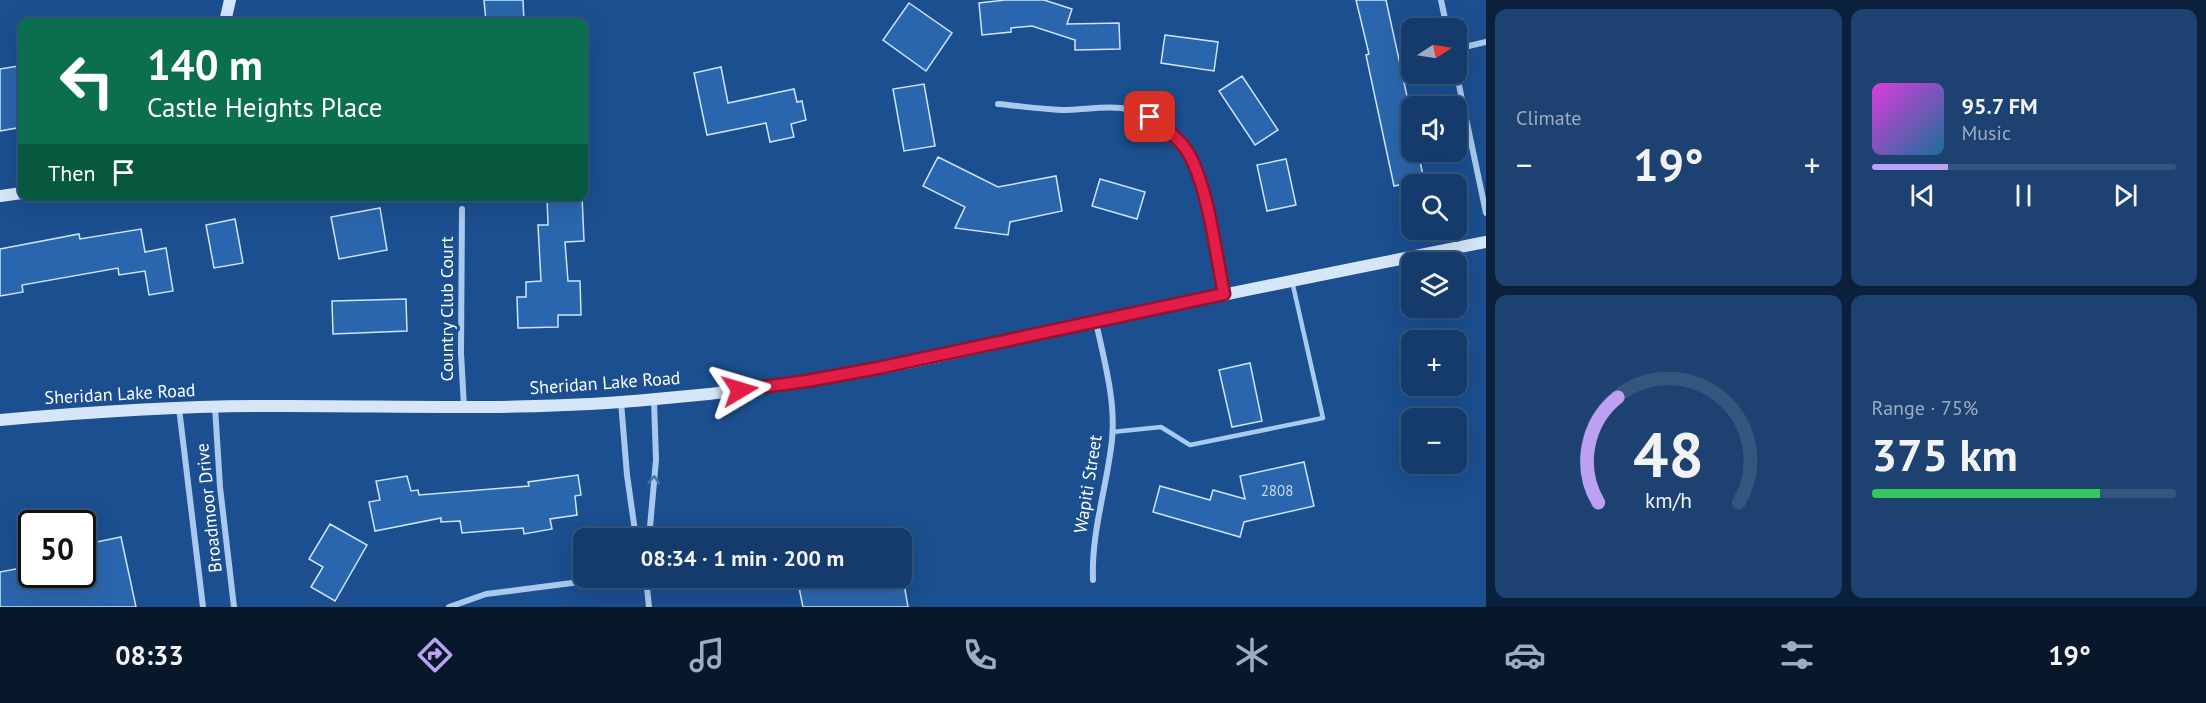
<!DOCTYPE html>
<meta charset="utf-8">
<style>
:root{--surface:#143b6b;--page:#1d4271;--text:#f1f3f6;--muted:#9dadc1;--line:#33557e;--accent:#bca0f2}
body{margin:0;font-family:"PT Sans",sans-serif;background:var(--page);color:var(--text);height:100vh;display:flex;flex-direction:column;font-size:22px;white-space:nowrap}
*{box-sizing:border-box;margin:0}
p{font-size:20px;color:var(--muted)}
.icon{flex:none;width:33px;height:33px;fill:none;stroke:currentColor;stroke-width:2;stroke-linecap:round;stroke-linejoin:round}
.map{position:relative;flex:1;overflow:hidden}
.panel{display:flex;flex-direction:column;gap:9px;padding:9px;background:#0b203b;width:720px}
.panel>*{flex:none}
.guide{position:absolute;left:18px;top:18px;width:570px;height:183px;border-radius:12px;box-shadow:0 6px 24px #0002,0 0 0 2px var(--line);background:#0b6e4f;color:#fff;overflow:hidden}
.needle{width:39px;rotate:78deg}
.tools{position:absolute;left:1401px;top:18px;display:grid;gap:12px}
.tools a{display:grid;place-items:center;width:66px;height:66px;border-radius:12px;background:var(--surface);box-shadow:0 6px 24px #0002,0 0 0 2px var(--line);font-size:30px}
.speed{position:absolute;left:18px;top:510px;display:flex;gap:12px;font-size:30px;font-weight:700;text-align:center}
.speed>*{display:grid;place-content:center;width:78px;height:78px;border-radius:50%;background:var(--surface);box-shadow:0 6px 24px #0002,0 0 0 2px var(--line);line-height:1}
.speed .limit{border:3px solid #111;border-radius:9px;background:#fff;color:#111}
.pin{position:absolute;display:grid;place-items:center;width:51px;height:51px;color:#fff;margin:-26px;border-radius:12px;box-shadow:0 3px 9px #0006}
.me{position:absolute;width:66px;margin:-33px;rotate:83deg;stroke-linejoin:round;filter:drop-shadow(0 0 4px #0008)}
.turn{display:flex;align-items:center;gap:21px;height:126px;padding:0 30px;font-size:27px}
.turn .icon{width:78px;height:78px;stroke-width:2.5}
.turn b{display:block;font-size:42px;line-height:51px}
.then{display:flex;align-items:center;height:57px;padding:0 30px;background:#0003;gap:12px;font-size:22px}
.big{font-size:45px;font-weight:700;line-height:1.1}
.panel .tile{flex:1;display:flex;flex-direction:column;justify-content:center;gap:9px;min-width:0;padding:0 21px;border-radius:12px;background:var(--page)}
.panel .dial{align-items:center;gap:0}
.dial svg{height:156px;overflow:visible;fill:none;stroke:var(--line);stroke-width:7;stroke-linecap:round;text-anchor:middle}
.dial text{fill:var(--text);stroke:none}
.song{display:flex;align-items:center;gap:18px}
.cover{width:72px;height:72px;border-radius:9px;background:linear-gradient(135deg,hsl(300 70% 55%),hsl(200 70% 35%))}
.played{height:6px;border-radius:3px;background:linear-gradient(90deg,var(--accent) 25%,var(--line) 25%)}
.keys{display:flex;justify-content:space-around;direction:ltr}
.heat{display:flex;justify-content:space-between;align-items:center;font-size:33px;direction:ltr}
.charge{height:9px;border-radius:4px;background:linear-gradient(90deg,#34c759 75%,var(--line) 0)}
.panel .tiles{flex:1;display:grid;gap:9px;grid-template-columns:repeat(2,1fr)}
.trip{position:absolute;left:573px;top:528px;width:339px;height:60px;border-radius:12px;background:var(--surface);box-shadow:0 6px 24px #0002,0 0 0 2px var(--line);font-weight:700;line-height:60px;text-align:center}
.tab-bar{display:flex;height:96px;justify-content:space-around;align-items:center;background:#08182b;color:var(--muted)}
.tab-bar .icon{width:42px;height:42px}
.tab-bar .on{color:var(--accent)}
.tab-bar b{font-size:27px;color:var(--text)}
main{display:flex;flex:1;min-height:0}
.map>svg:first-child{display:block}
.building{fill:#2a66ad;stroke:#cfe3fa;stroke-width:1.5}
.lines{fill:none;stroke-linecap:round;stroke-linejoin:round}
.lane{stroke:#a9c9ee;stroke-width:4.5}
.street{stroke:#a9c9ee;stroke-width:6}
.secondary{stroke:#d6e6fa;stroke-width:12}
.oneway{stroke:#4674ac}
.route-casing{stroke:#92132f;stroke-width:15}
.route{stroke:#e11d48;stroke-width:10}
.labels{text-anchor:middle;stroke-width:6;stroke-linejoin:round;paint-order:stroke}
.number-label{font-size:15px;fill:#cad9ea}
.street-label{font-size:18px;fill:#fff;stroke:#1b4f8f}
</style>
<main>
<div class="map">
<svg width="1486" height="607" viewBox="0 0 1486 607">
<rect width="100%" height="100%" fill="#1b4f8f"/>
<path class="building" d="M 484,0 L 523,0 L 524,22 L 486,22 Z
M 1005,0 L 1044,0 L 1072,9 L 1067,24 L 1119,23 L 1120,49 L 1075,50 L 1075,40 L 1032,26 L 1011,28 L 1011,32 L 982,35 L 979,3 Z
M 1356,0 L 1386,0 L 1412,119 L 1412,152 L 1418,152 L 1424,180 L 1394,186 L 1366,55 L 1369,54 Z
M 909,3 L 952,33 L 926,71 L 883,40 Z
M 1165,35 L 1218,42 L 1214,71 L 1161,63 Z
M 18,66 L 22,93 L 22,127 L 0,131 L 0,69 Z
M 721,67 L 728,103 L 794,89 L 797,102 L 802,101 L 806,120 L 791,124 L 794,137 L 770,142 L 766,123 L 707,135 L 694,73 Z
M 1242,76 L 1278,130 L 1255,145 L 1219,91 Z
M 924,84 L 935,146 L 904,151 L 893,89 Z
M 938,157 L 998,187 L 1056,176 L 1062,211 L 1010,222 L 1008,235 L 955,228 L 965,207 L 923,186 Z
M 1286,159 L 1296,205 L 1267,211 L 1257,165 Z
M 1100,179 L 1145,192 L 1137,219 L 1092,206 Z
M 547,196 L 582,196 L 584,241 L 565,242 L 568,281 L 580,281 L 581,315 L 558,315 L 558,327 L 518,328 L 517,297 L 526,297 L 526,282 L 541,281 L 538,225 L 548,225 Z
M 380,208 L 387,250 L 339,259 L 331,217 Z
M 235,219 L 243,263 L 214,268 L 206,225 Z
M 141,229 L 145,252 L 166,248 L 173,291 L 149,295 L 145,271 L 119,275 L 118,268 L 22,285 L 23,292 L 0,296 L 0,249 L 79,234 L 80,239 Z
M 406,299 L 407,331 L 333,334 L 332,301 Z
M 1250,363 L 1262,421 L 1232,427 L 1219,370 Z
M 1304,462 L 1314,506 L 1244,522 L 1240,537 L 1153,512 L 1160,486 L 1210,500 L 1213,490 L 1245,499 L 1240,476 Z
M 578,475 L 581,495 L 575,496 L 577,515 L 550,519 L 552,529 L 524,534 L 523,528 L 462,533 L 460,521 L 441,522 L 441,518 L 375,531 L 369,502 L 380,500 L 376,481 L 407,476 L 411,491 L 418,490 L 419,495 L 529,486 L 528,482 Z
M 330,524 L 367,545 L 335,601 L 311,587 L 323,567 L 309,559 Z
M 121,537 L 136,607 L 0,607 L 0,572 L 26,567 L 28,574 L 82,574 L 82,545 Z
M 797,578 L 876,578 L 877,583 L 903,578 L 908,607 L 803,607 Z"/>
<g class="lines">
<path class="lane" d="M 1112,432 L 1161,427 L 1190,445 L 1323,418 L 1292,281"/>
<path class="street" d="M 1441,0 L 1447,28
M 1456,49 L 1486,42
M 1456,71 L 1486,213
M 998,104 C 1019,106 1040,109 1062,110 C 1082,110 1102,106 1121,108 C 1147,111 1175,130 1188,153 C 1208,188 1215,253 1224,294
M 462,209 L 461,353 L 464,407
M 621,402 L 627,475 L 636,538
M 215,407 L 220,487 L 234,607
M 179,408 L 203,607
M 649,538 L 656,460 L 654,400
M 646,578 L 649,607
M 1093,580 C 1091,532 1107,487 1112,440 C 1116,401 1104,360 1096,322
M 449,607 L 486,594 L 611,578"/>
<path class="secondary" d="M 225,22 L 230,0
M 0,196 L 22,193
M 0,420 C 88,412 176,406 264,406 C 394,405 525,412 656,399 C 706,395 756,389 806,381 C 903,367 998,342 1094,322 C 1224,294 1355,268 1486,242"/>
</g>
<defs><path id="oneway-chevron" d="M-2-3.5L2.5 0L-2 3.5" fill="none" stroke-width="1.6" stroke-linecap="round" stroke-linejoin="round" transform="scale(1.5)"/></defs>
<use class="oneway" href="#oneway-chevron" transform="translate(654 480) rotate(-86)"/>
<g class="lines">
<defs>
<path id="route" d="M 740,390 L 807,381 L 878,368 L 1224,294 C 1216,255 1208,184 1187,151 C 1178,137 1163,127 1150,117"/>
</defs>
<use href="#route" class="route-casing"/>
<use href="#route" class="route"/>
</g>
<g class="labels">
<g class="number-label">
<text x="1277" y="496">2808</text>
</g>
<g class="street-label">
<text transform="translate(447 309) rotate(-90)" y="6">Country Club Court</text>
<text transform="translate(605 383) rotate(-4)" y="6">Sheridan Lake Road</text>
<text transform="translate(120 394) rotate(-3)" y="6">Sheridan Lake Road</text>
<text transform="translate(1088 484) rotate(-81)" y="6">Wapiti Street</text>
<text transform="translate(209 508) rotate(-96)" y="6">Broadmoor Drive</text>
</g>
</g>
</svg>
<div class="tools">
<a><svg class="needle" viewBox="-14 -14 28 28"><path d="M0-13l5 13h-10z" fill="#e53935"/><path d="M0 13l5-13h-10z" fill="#9dadc1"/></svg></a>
<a><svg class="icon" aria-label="sound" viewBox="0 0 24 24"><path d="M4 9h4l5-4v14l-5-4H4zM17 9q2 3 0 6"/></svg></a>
<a><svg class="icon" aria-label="search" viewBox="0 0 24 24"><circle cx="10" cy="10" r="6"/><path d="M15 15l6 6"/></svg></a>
<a><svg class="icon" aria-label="layers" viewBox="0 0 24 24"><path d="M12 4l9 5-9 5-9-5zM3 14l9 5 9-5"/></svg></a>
<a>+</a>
<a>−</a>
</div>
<div class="speed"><div class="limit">50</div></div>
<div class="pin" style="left:1150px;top:117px;background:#d93025"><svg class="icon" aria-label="arrive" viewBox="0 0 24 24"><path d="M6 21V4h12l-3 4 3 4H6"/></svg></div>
<svg class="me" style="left:740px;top:390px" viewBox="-20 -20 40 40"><path d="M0-17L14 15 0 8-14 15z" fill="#e11d48" stroke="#fff" stroke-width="4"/></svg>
<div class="trip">08:34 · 1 min · 200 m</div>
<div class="guide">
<div class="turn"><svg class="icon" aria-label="left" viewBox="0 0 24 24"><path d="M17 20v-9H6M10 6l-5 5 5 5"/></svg><div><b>140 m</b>Castle Heights Place</div></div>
<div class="then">Then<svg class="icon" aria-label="arrive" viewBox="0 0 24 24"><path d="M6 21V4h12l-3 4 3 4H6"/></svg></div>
</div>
</div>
<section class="panel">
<div class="tiles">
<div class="tile"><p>Climate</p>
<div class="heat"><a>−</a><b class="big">19°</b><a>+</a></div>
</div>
<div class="tile">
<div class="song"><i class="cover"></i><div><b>95.7 FM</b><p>Music</p></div></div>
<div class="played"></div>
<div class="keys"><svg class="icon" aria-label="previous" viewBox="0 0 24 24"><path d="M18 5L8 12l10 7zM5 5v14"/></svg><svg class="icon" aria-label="pause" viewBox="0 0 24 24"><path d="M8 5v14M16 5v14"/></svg><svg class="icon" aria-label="next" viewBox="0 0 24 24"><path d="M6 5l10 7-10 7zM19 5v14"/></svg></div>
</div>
<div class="tile dial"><svg viewBox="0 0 100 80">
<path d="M14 69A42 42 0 1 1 86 69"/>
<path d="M14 69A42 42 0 0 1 24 15" stroke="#bca0f2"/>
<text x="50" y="56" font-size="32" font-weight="700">48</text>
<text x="50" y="72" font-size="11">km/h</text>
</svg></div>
<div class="tile"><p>Range · 75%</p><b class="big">375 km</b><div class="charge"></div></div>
</div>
</section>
</main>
<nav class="tab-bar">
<b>08:33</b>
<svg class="icon on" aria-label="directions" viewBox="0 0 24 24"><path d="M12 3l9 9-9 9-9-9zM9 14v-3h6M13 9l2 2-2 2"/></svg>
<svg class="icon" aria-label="music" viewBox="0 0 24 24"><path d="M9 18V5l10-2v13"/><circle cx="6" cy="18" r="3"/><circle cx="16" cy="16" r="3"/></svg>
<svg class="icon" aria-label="phone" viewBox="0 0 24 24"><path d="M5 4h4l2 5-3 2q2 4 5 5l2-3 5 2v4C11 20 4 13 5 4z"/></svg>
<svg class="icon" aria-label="climate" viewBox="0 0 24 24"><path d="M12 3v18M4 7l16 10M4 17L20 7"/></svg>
<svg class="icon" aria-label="car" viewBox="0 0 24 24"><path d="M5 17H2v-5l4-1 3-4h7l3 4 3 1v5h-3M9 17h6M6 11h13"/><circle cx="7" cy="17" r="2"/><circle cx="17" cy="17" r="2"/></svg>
<svg class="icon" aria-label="filters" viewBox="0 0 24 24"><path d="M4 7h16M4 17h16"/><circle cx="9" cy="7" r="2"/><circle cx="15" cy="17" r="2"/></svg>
<b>19°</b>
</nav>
